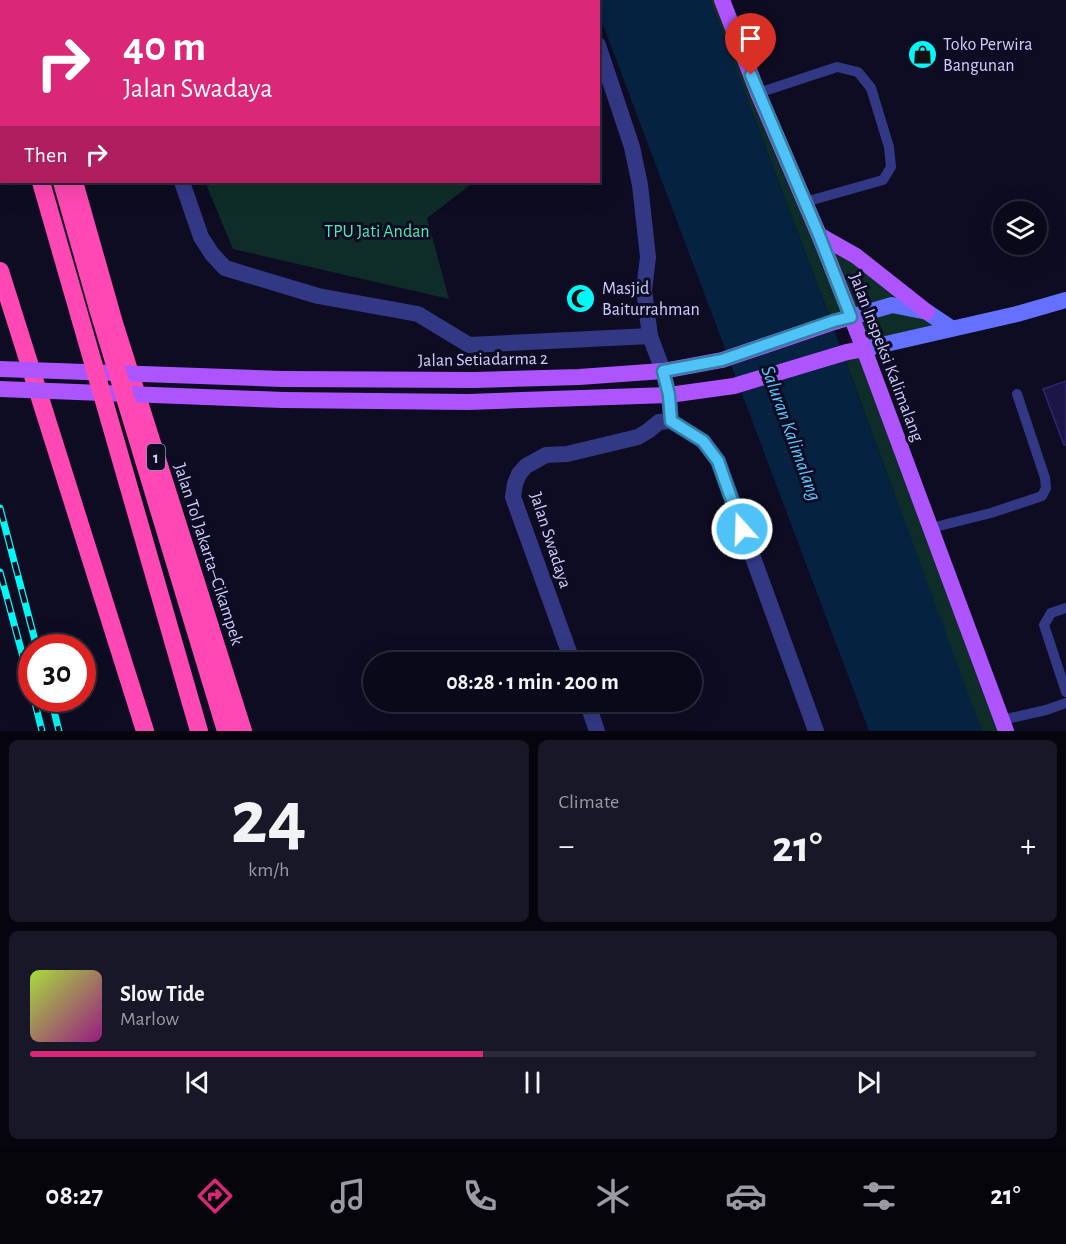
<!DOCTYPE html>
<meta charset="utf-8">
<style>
:root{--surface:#0a091a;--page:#181727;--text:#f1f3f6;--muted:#999aa2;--line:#2a2a39;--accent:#db2777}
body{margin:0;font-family:"Alegreya Sans",sans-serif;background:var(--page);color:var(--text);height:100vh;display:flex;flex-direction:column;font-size:22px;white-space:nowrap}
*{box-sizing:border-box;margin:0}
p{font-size:20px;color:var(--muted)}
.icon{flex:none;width:33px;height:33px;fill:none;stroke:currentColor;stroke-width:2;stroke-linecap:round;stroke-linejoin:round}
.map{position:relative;height:731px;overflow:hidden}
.panel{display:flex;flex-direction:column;gap:9px;padding:9px;background:#06050e;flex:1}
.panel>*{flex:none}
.hud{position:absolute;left:0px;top:0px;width:600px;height:183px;box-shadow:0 6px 24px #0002,0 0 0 2px var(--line);background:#db2777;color:#fff;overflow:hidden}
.tools{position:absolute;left:993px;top:201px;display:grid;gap:12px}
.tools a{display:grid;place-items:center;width:54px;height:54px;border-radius:50%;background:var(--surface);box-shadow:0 6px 24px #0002,0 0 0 2px var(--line);font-size:30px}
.speed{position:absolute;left:18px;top:634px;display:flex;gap:12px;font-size:30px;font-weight:700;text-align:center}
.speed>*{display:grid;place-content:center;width:78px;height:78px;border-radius:50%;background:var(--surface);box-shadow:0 6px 24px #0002,0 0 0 2px var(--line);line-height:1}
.speed .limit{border:9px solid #d22;background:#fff;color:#111}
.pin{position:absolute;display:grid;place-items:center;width:51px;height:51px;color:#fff;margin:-62px -26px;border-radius:50% 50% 50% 0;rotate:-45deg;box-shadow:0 0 6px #0007}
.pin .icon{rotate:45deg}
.me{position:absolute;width:66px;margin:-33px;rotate:340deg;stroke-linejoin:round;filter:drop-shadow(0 0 4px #0008)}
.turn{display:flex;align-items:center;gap:21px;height:126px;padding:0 24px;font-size:27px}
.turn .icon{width:78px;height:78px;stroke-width:2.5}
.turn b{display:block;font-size:42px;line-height:51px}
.then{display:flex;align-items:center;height:57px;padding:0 24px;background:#0003;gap:12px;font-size:22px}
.big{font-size:45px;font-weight:600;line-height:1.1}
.panel .tile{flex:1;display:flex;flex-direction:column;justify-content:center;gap:9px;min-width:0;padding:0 21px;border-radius:9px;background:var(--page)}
.panel .dial{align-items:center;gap:0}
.dial b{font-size:78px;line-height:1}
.song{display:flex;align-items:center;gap:18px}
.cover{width:72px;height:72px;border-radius:9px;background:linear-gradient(135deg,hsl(80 70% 55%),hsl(310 70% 35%))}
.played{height:6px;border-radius:3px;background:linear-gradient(90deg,var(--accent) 45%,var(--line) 45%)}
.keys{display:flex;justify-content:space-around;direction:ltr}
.heat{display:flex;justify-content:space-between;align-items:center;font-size:33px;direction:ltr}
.panel .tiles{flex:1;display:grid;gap:9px;grid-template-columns:1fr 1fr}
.tile:last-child{grid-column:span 2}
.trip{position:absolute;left:363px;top:652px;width:339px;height:60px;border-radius:30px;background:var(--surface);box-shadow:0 6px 24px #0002,0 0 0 2px var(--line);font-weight:600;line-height:60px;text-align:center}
.dock{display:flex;height:96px;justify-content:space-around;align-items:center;background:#04040a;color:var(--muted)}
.dock .icon{width:42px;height:42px}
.dock .selected{color:var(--accent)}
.dock b{font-size:27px;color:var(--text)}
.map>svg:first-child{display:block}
.green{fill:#0e2d28}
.water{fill:#062241}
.building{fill:#1b1645;stroke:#2e2772;stroke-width:1.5}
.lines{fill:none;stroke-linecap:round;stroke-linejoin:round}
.service{stroke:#333885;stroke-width:10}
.minor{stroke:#333885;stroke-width:16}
.secondary{stroke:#6470ff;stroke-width:16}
.primary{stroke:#ad54ff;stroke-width:16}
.motorway{stroke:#ff48b3;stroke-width:18}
.rail-casing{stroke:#00f8f7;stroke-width:7}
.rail{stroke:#0d0c22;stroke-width:4.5;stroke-dasharray:14;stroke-linecap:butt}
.primary-bridge{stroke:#ad54ff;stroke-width:16}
.motorway-bridge{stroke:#ff48b3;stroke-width:18}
.route-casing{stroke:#337fa1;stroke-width:15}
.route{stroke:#4fc3f7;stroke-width:10}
.labels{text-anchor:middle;stroke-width:6;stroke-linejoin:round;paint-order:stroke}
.shield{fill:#0d0c22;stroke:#9493bd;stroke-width:1.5}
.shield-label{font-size:16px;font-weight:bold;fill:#cecdff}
.poi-label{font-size:18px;fill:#cecdff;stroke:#0d0c22;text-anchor:start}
.park-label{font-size:18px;fill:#50e8b2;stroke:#0d0c22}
.street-label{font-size:18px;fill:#cecdff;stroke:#0d0c22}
.water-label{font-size:20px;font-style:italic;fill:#5bc4ff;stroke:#0d0c22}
</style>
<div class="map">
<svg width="1066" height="731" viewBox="0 0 1066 731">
<rect width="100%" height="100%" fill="#0d0c22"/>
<path class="green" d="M 128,0 L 389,0 L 390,1 L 129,2 Z
M 710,0 L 722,0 L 819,235 L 951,328 L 864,348 L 1006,731 L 981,731 L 843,353 L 863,349 L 851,317 L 832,323 Z
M 205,182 L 467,182 L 469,186 L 427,218 L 449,299 L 233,249 Z"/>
<path class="water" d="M 593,0 L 710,0 L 816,281 L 982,731 L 869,731 L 599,14 L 598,2 L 594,1 Z"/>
<path class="building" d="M 1066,381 L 1066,445 L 1064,445 L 1043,389 Z"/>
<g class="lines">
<path class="service" d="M 758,93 L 837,67 L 858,72 L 871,88 L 889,147 L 891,167 L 883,180 L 805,202
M 931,528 L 991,513 L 1042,496 L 1046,488 L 1045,478 L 1017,394
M 1066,608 L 1051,613 L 1044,625 L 1066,692
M 1002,720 L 1046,710 L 1066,703"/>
<path class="minor" d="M 120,0 L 120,2
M 584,0 L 585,2
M 182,182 L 201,237 L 212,254 L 225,268 L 318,296 L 418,314 L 469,345 L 650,336
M 671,421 L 703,441 L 718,461 L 816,731
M 573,663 L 513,497 L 515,484 L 519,474 L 526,466 L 546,455 L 567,454 L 638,437 L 648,431 L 659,422 L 671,421 L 669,395 L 663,371 L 650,336 L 644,290 L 648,257 L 640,185 L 632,147 L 598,45
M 587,702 L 597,731"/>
<path class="secondary" d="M 851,317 L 892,305 L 927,312 L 951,328
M 864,349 L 1017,314 L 1066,300"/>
<path class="primary" d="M 722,0 L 758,93 L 819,235 L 864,349 L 1006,731
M 819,235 L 856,256 L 927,312
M 283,379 L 474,380 L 579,377 L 663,371 L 722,360 L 834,322 L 851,317
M 283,400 L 468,402 L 669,395 L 734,386 L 847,352 L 864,349"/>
<path class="motorway" d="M 11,0 L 11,2
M 0,46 L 2,51
M 74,182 L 114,323 L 243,731
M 0,271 L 145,731"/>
<defs>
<path id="rail" d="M 0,508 L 37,648
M 0,572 L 32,690
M 34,699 L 42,731
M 51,699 L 59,731"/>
</defs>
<use href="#rail" class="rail-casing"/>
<use href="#rail" class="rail"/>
<path class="primary-bridge" d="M 0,369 L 283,379
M 0,389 L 283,400"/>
<path class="motorway-bridge" d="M 41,182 L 199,731
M 62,182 L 99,312 L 226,731"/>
</g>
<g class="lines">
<defs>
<path id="route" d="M 742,529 L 718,461 L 703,441 L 671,421 L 669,395 L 663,371 L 722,360 L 834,321 L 851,317 L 819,235 L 751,75"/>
</defs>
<use href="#route" class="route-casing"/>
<use href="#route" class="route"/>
</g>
<defs>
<symbol id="shop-disc" viewBox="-11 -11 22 22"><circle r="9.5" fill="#00f8f7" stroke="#0d0c22"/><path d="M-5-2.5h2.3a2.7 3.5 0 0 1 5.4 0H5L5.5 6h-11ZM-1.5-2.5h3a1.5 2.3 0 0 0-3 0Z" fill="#111"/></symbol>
<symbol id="mosque-disc" viewBox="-11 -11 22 22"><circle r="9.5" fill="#00f8f7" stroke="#0d0c22"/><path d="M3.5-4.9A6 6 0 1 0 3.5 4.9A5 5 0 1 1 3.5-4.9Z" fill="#111"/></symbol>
</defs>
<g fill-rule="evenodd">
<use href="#shop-disc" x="906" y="38" width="33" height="33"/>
<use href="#mosque-disc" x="564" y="282" width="33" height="33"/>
</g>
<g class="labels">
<rect class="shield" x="147" y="444" width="18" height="26" rx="4.5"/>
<g class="shield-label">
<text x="156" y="463">1</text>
</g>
<g class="poi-label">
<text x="943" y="50">Toko Perwira<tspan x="943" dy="21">Bangunan</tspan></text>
<text x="602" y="294">Masjid<tspan x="602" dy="21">Baiturrahman</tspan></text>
</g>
<g class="park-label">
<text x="377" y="237">TPU Jati Andan</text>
</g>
<g class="street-label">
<text transform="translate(887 357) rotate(69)" y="6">Jalan Inspeksi Kalimalang</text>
<text transform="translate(483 359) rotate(-1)" y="6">Jalan Setiadarma 2</text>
<text transform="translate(551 540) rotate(72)" y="6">Jalan Swadaya</text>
<text transform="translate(209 554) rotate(72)" y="6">Jalan Tol Jakarta–Cikampek</text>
</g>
<g class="water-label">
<text transform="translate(792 433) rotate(70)" y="7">Saluran Kalimalang</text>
</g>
</g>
</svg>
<div class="tools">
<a><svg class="icon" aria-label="layers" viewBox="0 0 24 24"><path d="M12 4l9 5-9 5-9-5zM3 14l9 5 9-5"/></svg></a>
</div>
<div class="speed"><div class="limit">30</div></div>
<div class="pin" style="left:751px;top:75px;background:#d93025"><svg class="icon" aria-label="arrive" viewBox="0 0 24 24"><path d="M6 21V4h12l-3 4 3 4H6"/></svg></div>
<svg class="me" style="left:742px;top:529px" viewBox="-20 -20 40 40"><circle r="17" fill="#4fc3f7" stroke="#fff" stroke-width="3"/><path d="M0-11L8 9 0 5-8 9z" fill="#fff"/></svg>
<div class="trip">08:28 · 1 min · 200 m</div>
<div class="hud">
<div class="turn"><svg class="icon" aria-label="right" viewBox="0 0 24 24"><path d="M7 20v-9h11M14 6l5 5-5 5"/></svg><div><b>40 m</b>Jalan Swadaya</div></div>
<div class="then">Then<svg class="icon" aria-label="right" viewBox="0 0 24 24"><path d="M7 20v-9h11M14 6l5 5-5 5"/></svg></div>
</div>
</div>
<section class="panel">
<div class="tiles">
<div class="tile dial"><b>24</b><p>km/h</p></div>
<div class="tile"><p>Climate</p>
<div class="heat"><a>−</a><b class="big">21°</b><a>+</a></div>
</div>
<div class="tile">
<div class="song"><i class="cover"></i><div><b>Slow Tide</b><p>Marlow</p></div></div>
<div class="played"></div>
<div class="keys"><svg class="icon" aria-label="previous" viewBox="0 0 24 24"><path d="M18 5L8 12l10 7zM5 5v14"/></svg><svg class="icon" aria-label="pause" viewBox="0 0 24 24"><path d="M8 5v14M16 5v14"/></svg><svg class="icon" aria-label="next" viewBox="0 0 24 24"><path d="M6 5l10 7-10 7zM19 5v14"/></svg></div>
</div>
</div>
</section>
<nav class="dock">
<b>08:27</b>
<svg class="icon selected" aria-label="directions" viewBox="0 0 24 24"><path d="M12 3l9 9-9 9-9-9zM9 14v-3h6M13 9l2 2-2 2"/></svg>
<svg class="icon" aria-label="music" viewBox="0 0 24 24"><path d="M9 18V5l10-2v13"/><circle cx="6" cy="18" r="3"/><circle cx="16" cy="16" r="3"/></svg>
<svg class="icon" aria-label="phone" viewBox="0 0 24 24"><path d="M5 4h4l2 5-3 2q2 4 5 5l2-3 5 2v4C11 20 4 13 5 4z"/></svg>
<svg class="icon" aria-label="climate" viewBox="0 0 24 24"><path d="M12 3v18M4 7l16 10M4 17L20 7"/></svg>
<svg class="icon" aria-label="car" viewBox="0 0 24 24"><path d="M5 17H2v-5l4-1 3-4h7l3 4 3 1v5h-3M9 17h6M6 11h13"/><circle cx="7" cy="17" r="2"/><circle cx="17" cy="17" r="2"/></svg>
<svg class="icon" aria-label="filters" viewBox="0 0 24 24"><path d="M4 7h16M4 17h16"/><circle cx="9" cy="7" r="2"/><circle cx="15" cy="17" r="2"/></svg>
<b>21°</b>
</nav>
